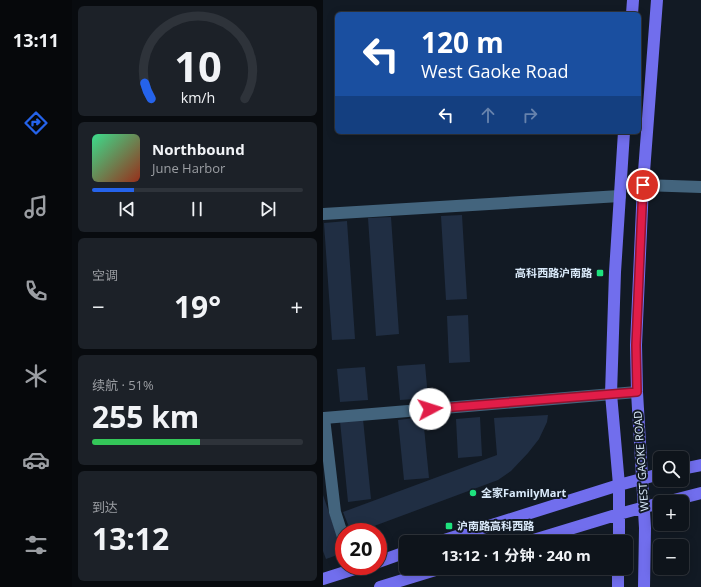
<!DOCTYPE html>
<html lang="zh">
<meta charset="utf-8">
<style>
:root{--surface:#0e141b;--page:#1c2128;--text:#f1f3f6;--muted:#9b9ea3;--line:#2e333a;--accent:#2563eb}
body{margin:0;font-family:"Open Sans","Noto Sans SC",sans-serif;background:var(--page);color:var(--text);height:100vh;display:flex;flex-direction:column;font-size:15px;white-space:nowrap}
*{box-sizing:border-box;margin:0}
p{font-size:13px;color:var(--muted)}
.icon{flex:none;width:22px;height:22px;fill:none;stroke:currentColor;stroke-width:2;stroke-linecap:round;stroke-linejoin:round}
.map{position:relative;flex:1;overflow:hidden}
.drawer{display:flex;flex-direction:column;gap:6px;padding:6px;background:#080b0f;width:251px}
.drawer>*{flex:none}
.banner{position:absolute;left:12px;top:12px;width:306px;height:122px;border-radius:6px;box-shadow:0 2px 10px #0003,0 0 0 1px var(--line);background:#1a4fa0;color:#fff;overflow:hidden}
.fabs{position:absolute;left:330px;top:451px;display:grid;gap:8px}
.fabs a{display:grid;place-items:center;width:36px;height:36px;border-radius:6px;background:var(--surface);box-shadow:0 2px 10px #0003,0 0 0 1px var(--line);font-size:20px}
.speed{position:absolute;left:12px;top:523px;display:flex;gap:8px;font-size:20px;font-weight:700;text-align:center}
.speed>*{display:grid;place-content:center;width:52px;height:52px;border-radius:50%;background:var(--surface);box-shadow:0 2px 10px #0003,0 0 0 1px var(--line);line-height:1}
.speed .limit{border:6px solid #d22;background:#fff;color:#111}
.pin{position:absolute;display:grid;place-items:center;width:34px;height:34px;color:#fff;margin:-17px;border:2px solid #fff;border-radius:50%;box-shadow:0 1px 4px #0007}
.me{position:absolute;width:44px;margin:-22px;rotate:85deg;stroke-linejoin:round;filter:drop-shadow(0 0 3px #0008)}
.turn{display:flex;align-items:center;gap:14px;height:84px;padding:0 20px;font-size:18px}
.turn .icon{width:52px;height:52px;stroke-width:2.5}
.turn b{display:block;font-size:28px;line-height:34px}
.lanes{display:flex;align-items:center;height:38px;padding:0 20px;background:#0003;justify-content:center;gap:20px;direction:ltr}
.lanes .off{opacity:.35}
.big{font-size:30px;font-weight:700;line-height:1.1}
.drawer .card{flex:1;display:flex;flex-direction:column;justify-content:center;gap:6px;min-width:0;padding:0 14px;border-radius:6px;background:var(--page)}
.drawer .dial{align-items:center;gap:0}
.dial svg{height:104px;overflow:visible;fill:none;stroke:var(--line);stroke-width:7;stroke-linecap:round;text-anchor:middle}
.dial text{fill:var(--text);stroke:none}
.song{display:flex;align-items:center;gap:12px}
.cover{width:48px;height:48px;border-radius:6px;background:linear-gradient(135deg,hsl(150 70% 55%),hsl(10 70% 35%))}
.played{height:4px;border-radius:2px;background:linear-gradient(90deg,var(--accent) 20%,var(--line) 20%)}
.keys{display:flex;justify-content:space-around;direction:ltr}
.heat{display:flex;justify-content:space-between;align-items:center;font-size:22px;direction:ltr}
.charge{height:6px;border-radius:3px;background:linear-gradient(90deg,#34c759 51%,var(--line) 0)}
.trip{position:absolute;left:76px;top:535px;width:234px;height:40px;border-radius:6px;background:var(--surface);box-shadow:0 2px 10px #0003,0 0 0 1px var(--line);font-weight:700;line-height:40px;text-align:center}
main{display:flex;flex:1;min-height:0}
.tab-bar{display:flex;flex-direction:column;width:72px;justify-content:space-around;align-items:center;background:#06080b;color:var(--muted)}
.tab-bar .icon{width:28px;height:28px}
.tab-bar .active{color:var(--accent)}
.tab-bar b{font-size:18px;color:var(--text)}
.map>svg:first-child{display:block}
.building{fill:#202e43}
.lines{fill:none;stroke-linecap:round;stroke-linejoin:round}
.minor{stroke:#43647d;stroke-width:12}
.major{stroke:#716eed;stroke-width:12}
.route-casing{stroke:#92132f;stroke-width:10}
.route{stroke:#e11d48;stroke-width:7}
.poi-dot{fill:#1ee27e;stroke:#121a24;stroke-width:1.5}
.labels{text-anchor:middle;stroke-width:4;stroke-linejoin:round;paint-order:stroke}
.poi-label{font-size:11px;font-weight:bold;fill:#daeafa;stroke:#121a24;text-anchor:start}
.street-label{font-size:11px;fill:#daeafa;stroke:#121a24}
</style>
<main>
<nav class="tab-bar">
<b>13:11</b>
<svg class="icon active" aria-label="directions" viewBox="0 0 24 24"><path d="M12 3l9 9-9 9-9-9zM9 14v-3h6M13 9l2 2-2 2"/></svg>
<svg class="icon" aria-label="music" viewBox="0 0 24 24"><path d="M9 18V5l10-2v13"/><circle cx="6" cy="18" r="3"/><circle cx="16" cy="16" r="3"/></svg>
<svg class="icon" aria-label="phone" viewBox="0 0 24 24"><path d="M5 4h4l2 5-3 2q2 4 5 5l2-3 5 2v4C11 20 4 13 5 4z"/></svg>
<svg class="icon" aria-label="climate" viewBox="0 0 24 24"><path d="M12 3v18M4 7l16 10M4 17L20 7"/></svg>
<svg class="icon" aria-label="car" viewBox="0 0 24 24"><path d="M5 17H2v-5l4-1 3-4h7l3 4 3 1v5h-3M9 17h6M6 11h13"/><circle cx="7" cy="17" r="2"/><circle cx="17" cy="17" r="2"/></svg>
<svg class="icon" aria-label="filters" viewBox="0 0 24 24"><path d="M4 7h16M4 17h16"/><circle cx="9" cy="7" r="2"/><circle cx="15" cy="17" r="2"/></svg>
</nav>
<section class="drawer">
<div class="card dial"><svg viewBox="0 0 100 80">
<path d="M14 69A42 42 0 1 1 86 69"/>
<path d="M14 69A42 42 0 0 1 9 57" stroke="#2563eb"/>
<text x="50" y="56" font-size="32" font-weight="700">10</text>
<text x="50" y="72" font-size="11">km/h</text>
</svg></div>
<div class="card">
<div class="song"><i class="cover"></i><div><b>Northbound</b><p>June Harbor</p></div></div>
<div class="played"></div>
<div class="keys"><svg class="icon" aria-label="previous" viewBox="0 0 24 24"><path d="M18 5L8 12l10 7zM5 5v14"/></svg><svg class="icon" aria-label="pause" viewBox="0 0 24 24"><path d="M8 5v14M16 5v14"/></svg><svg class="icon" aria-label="next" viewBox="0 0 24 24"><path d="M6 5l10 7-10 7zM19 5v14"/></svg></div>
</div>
<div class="card"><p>空调</p>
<div class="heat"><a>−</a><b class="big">19°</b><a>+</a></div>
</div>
<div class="card"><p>续航 · 51%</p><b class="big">255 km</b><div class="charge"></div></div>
<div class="card"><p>到达</p><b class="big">13:12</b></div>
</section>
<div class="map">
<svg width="378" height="587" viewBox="0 0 378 587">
<rect width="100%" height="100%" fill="#121a24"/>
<path class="building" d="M 139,215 L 144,299 L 123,300 L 118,216 Z
M 68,217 L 76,334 L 53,336 L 45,218 Z
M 24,221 L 32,339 L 9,340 L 1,223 Z
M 145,315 L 147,362 L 126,363 L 124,316 Z
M 102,364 L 105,398 L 77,400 L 74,366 Z
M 42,367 L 45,400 L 17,402 L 14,369 Z
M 225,415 L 224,422 L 216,439 L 205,453 L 188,471 L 175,480 L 35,532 L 28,532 L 20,512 L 174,455 L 171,418 Z
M 100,417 L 106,478 L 81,480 L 75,420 Z
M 157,417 L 159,456 L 135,458 L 133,419 Z
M 40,419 L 48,499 L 25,502 L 17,421 Z
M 0,495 L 20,553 L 3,559 L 0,551 Z"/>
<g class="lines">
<path class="minor" d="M 320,185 L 378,187
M 0,214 L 297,196
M 21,540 L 12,512 L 1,418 L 314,392"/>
<path class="major" d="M 309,14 L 310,0
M 359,469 L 378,465
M 343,502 L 378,493
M 115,542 L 296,485 L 337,474
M 204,542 L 296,514 L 337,503
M 296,542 L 296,485 L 288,394 L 292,272 L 301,132
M 55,562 L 83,552
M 0,579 L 41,566
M 57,587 L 119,568
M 295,587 L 295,568
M 321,587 L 322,528 L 314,392 L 313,345 L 320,185 L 334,0"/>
</g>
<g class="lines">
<defs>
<path id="route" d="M 107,409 L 314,392 L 313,345 L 320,185"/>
</defs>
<use href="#route" class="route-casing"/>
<use href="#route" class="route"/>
</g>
<g class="poi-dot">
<rect x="273" y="269" width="8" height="8" rx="2"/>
<circle cx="150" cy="493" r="4"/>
<rect x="122" y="522" width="8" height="8" rx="2"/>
</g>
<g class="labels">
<g class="poi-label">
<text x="269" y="277" text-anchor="end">高科西路沪南路</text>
<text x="158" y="497">全家FamilyMart</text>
<text x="134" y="530">沪南路高科西路</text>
</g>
<g class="street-label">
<text transform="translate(318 461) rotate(-94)" y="4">WEST GAOKE ROAD</text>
</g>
</g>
</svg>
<div class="fabs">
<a><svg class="icon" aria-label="search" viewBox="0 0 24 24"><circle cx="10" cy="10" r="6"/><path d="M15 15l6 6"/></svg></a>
<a>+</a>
<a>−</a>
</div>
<div class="speed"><div class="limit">20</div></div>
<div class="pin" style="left:320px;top:185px;background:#d93025"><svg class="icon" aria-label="arrive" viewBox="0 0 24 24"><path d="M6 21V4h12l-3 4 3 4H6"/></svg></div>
<svg class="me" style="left:107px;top:409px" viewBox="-20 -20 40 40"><circle r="19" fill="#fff"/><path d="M0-13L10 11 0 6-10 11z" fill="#e11d48"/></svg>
<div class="trip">13:12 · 1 分钟 · 240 m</div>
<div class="banner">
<div class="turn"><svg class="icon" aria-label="left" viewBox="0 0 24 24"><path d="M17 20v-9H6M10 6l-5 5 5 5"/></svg><div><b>120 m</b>West Gaoke Road</div></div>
<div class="lanes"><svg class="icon" aria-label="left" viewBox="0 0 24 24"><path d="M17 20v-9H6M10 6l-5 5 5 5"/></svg><svg class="icon off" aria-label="ahead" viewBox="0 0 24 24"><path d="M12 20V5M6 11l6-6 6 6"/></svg><svg class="icon off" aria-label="right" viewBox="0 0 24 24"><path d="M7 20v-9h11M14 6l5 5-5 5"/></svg></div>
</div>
</div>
</main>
